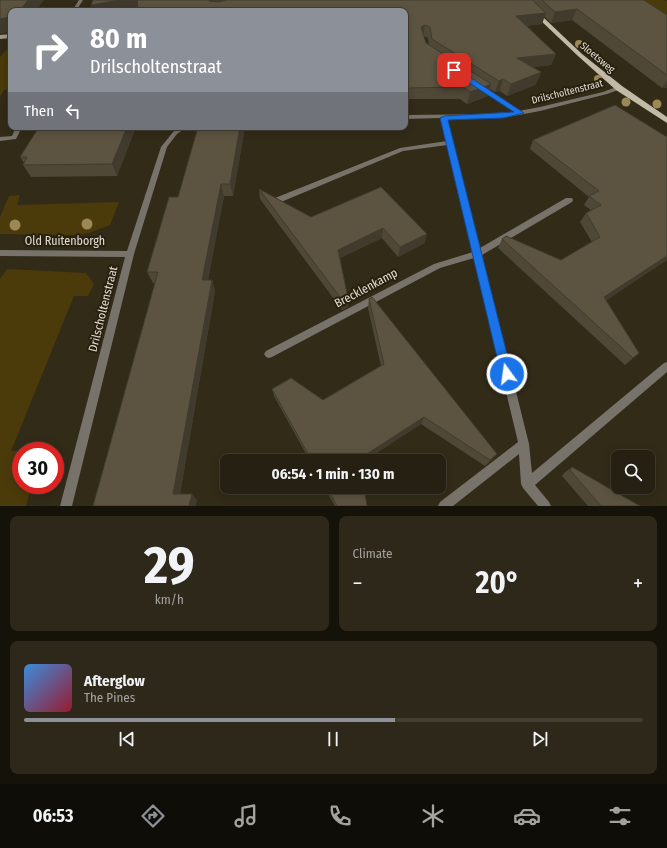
<!DOCTYPE html>
<meta charset="utf-8">
<style>
:root{--surface:#262012;--page:#2e281b;--text:#f1f3f6;--muted:#a4a39f;--line:#423e32;--accent:#8c9099}
body{margin:0;font-family:"Fira Sans Condensed",sans-serif;background:var(--page);color:var(--text);height:100vh;display:flex;flex-direction:column;font-size:15px;white-space:nowrap}
*{box-sizing:border-box;margin:0}
p{font-size:13px;color:var(--muted)}
.icon{flex:none;width:22px;height:22px;fill:none;stroke:currentColor;stroke-width:2;stroke-linecap:round;stroke-linejoin:round}
.map{position:relative;height:506px;overflow:hidden}
.side{display:flex;flex-direction:column;gap:10px;padding:10px;background:#15120a;flex:1}
.side>*{flex:none}
.guide{position:absolute;left:8px;top:8px;width:400px;height:122px;border-radius:8px;box-shadow:0 2px 10px #0003,0 0 0 1px var(--line);background:#8c9099;color:#fff;overflow:hidden}
.controls{position:absolute;left:611px;top:450px;display:grid;gap:8px}
.controls a{display:grid;place-items:center;width:44px;height:44px;border-radius:8px;background:var(--surface);box-shadow:0 2px 10px #0003,0 0 0 1px var(--line);font-size:20px}
.speed{position:absolute;left:12px;top:442px;display:flex;gap:8px;font-size:20px;font-weight:700;text-align:center}
.speed>*{display:grid;place-content:center;width:52px;height:52px;border-radius:50%;background:var(--surface);box-shadow:0 2px 10px #0003,0 0 0 1px var(--line);line-height:1}
.speed .limit{border:6px solid #d22;background:#fff;color:#111}
.pin{position:absolute;display:grid;place-items:center;width:34px;height:34px;color:#fff;margin:-17px;border-radius:8px;box-shadow:0 2px 6px #0006}
.me{position:absolute;width:44px;margin:-22px;rotate:346deg;stroke-linejoin:round;filter:drop-shadow(0 0 3px #0008)}
.turn{display:flex;align-items:center;gap:14px;height:84px;padding:0 16px;font-size:18px}
.turn .icon{width:52px;height:52px;stroke-width:2.5}
.turn b{display:block;font-size:28px;line-height:34px}
.then{display:flex;align-items:center;height:38px;padding:0 16px;background:#0003;gap:8px;font-size:15px}
.big{font-size:30px;font-weight:700;line-height:1.1}
.side .tile{flex:1;display:flex;flex-direction:column;justify-content:center;gap:6px;min-width:0;padding:0 14px;border-radius:8px;background:var(--page)}
.side .dial{align-items:center;gap:0}
.dial b{font-size:52px;line-height:1}
.song{display:flex;align-items:center;gap:12px}
.cover{width:48px;height:48px;border-radius:6px;background:linear-gradient(135deg,hsl(210 70% 55%),hsl(350 70% 35%))}
.played{height:4px;border-radius:2px;background:linear-gradient(90deg,var(--accent) 60%,var(--line) 60%)}
.keys{display:flex;justify-content:space-around;direction:ltr}
.heat{display:flex;justify-content:space-between;align-items:center;font-size:22px;direction:ltr}
.side .tiles{flex:1;display:grid;gap:10px;grid-template-columns:1fr 1fr}
.tile:last-child{grid-column:span 2}
.trip{position:absolute;left:220px;top:454px;width:226px;height:40px;border-radius:8px;background:var(--surface);box-shadow:0 2px 10px #0003,0 0 0 1px var(--line);font-weight:700;line-height:40px;text-align:center}
.menu{display:flex;height:64px;justify-content:space-around;align-items:center;background:#0f0d07;color:var(--muted)}
.menu .icon{width:28px;height:28px}
.menu .on{color:var(--accent)}
.menu b{font-size:18px;color:var(--text)}
.map>svg:first-child{display:block}
.green{fill:#4b3b0a}
.lines{fill:none;stroke-linecap:round;stroke-linejoin:round}
.service{fill:#77736a;fill-rule:evenodd}
.minor{fill:#77736a;fill-rule:evenodd}
.secondary{fill:#a19b8d;fill-rule:evenodd}
.primary{fill:#c2baa7;fill-rule:evenodd}
.tree{fill:#9c8856}
.wall{fill:#4f4837;fill-rule:evenodd}
.shaded-wall{fill:#403b2d}
.building{fill:#5c5440;stroke:#403b2d}
.route{fill:#1a73e8;stroke:#114b97}
.labels{text-anchor:middle;stroke-width:4;stroke-linejoin:round;paint-order:stroke}
.far-street-label{font-size:10px;fill:#e1dcd1;stroke:#28210f}
.street-label{font-size:12px;fill:#e1dcd1;stroke:#28210f}
</style>
<div class="map">
<svg width="667" height="506" viewBox="0 0 667 506">
<rect width="100%" height="100%" fill="#322b18"/>
<path class="green" d="M 545,0 L 663,0 L 667,1 L 667,31 Z
M 8,48 L 11,48 L 11,89 L 4,90 L 0,97 L 0,57 Z
M 20,195 L 17,205 L 119,202 L 110,225 L 89,233 L 77,235 L 0,234 L 0,217 L 9,196 Z
M 7,269 L 86,273 L 94,284 L 88,296 L 74,296 L 11,451 L 21,451 L 21,485 L 32,485 L 26,506 L 0,506 L 0,279 Z"/>
<g class="lines">
<path class="service" d="M 481,85 L 483,86 L 524,113 L 523,114 L 519,114 L 479,88 L 478,87 Z"/>
<path class="minor" d="M 79,0 L 83,0 L 76,11 L 72,11 Z
M 619,86 L 621,87 L 621,89 L 607,94 L 540,111 L 503,118 L 447,118 L 480,248 L 566,198 L 572,198 L 573,200 L 572,202 L 482,255 L 529,444 L 532,473 L 664,363 L 667,362 L 667,372 L 535,485 L 549,502 L 551,506 L 538,506 L 523,488 L 521,484 L 519,454 L 453,506 L 438,506 L 440,502 L 518,442 L 474,258 L 440,268 L 272,357 L 269,358 L 266,357 L 264,354 L 266,351 L 434,264 L 473,252 L 447,145 L 403,151 L 281,202 L 275,202 L 274,200 L 275,198 L 400,148 L 447,141 L 441,118 L 405,119 L 405,115 L 503,114 L 540,107 L 603,92 Z
M 16,127 L 22,127 L 16,139 L 0,141 L 0,137 L 12,136 Z
M 180,127 L 187,127 L 177,134 L 167,147 L 134,254 L 72,506 L 60,506 L 125,257 L 0,256 L 0,250 L 127,251 L 161,147 L 173,132 Z"/>
<path class="secondary" d="M 11,34 L 11,38 L 0,39 L 0,35 Z"/>
<path class="primary" d="M 519,0 L 525,0 L 582,54 L 622,86 L 667,117 L 667,123 L 616,90 L 578,56 Z"/>
</g>
<g class="tree">
<circle cx="579" cy="44" r="4"/>
<circle cx="598" cy="79" r="4"/>
<circle cx="626" cy="102" r="4.5"/>
<circle cx="657" cy="104" r="4.5"/>
<circle cx="87" cy="224" r="5.5"/>
<circle cx="15" cy="225" r="5.5"/>
</g>
<path class="wall" d="M 93,0 L 644,0 L 667,15 L 667,88 L 662,88 L 572,20 L 551,23 L 544,16 L 542,24 L 526,26 L 556,54 L 551,65 L 533,67 L 541,72 L 536,84 L 535,85 L 507,96 L 500,91 L 495,92 L 490,89 L 488,96 L 467,104 L 460,99 L 405,99 L 405,11 L 137,8 L 123,11 L 93,11 L 91,5 ZM 424,36 L 428,38 L 429,45 L 426,43 Z
M 136,127 L 117,176 L 31,177 L 23,165 L 24,163 L 20,157 Z
M 245,127 L 233,196 L 224,196 L 208,280 L 212,280 L 215,291 L 180,494 L 197,500 L 93,506 L 155,283 L 153,283 L 147,272 L 178,197 Z
M 667,137 L 667,260 L 606,300 L 639,353 L 625,365 L 498,248 L 502,239 L 561,260 L 592,242 L 580,222 L 586,213 L 591,210 L 584,205 L 589,197 L 530,149 L 533,140 Z
M 381,187 L 425,243 L 398,257 L 382,238 L 340,258 L 348,298 L 348,307 L 342,310 L 260,199 L 259,189 L 311,217 Z
M 369,299 L 492,460 L 485,466 L 421,424 L 364,461 L 310,461 L 274,396 L 272,389 L 323,400 L 381,366 L 368,308 Z
M 572,467 L 640,506 L 588,506 L 562,476 L 564,473 Z
M 324,487 L 364,487 L 367,506 L 335,506 Z"/>
<path class="shaded-wall" d="M 28,0 L 44,0 L 36,11 L 20,11 Z
M 120,0 L 138,0 L 140,8 L 123,11 L 93,11 L 91,5 Z
M 209,0 L 254,0 L 212,10 L 209,1 Z
M 577,9 L 572,20 L 551,23 L 555,12 Z
M 546,13 L 542,24 L 513,27 L 516,16 Z
M 11,17 L 11,32 L 0,34 L 0,19 Z
M 425,25 L 423,36 L 421,27 Z
M 556,54 L 551,65 L 514,70 L 517,58 Z
M 541,72 L 536,84 L 535,85 L 507,96 L 511,84 Z
M 503,79 L 500,91 L 495,92 L 499,81 Z
M 667,81 L 667,88 L 662,88 Z
M 491,84 L 488,96 L 467,104 L 470,92 Z
M 127,127 L 136,127 L 117,176 L 112,164 Z
M 240,127 L 245,127 L 233,196 L 230,184 Z
M 221,184 L 224,196 L 206,291 L 202,280 Z
M 383,228 L 382,238 L 338,259 L 338,250 Z
M 427,234 L 425,243 L 398,257 L 400,247 Z
M 667,256 L 667,260 L 598,306 L 604,297 Z
M 212,280 L 215,291 L 179,500 L 173,494 Z
M 348,298 L 348,307 L 342,310 L 343,301 Z
M 424,417 L 421,424 L 364,461 L 358,461 L 359,459 Z
M 497,454 L 492,460 L 485,466 L 490,460 Z
M 192,494 L 197,500 L 196,506 L 189,506 Z"/>
<path class="building" d="M 0,0 L 28,0 L 20,11 L 11,11 L 11,17 L 0,19 Z
M 93,0 L 120,0 L 91,5 Z
M 137,0 L 209,0 L 209,1 L 219,2 L 226,0 L 532,0 L 546,13 L 516,16 L 556,54 L 517,58 L 541,72 L 539,73 L 511,84 L 503,79 L 499,81 L 432,39 L 430,27 L 425,25 L 421,27 L 426,43 L 491,84 L 470,92 L 463,87 L 405,88 L 405,11 L 138,11 Z
M 542,0 L 644,0 L 667,15 L 667,75 L 577,9 L 555,12 Z
M 615,105 L 667,137 L 667,256 L 604,297 L 639,353 L 633,358 L 502,239 L 506,236 L 561,260 L 600,237 L 586,213 L 601,205 L 589,196 L 599,191 L 533,140 Z
M 39,127 L 127,127 L 112,164 L 23,165 L 27,157 L 20,157 Z
M 198,127 L 240,127 L 230,184 L 221,184 L 202,280 L 212,280 L 173,494 L 192,494 L 189,506 L 93,506 L 158,272 L 147,272 L 169,197 L 178,197 Z
M 381,187 L 427,234 L 400,247 L 383,228 L 338,250 L 348,298 L 343,301 L 259,189 L 311,217 Z
M 372,297 L 497,454 L 490,460 L 424,417 L 359,459 L 359,461 L 312,461 L 272,389 L 291,378 L 323,400 L 384,364 L 369,299 Z
M 572,467 L 640,506 L 601,506 L 570,470 Z
M 327,487 L 364,487 L 367,506 L 337,506 Z"/>
<path class="route" d="M 451,68 L 456,68 L 524,113 L 503,118 L 448,120 L 512,374 L 510,378 L 507,380 L 503,378 L 501,374 L 440,118 L 444,116 L 514,112 L 451,71 Z"/>
<g class="labels">
<g class="far-street-label">
<text transform="translate(598 57) rotate(40)" y="4">Sloetsweg</text>
<text transform="translate(567 91) rotate(-14)" y="4">Drilscholtenstraat</text>
</g>
<g class="street-label">
<text x="65" y="245">Old Ruitenborgh</text>
<text transform="translate(366 288) rotate(-28)" y="4">Brecklenkamp</text>
<text transform="translate(103 309) rotate(-76)" y="4">Drilscholtenstraat</text>
</g>
</g>
</svg>
<div class="controls">
<a><svg class="icon" aria-label="search" viewBox="0 0 24 24"><circle cx="10" cy="10" r="6"/><path d="M15 15l6 6"/></svg></a>
</div>
<div class="speed"><div class="limit">30</div></div>
<div class="pin" style="left:454px;top:70px;background:#d93025"><svg class="icon" aria-label="arrive" viewBox="0 0 24 24"><path d="M6 21V4h12l-3 4 3 4H6"/></svg></div>
<svg class="me" style="left:507px;top:374px" viewBox="-20 -20 40 40"><circle r="17" fill="#1a73e8" stroke="#fff" stroke-width="3"/><path d="M0-11L8 9 0 5-8 9z" fill="#fff"/></svg>
<div class="trip">06:54 · 1 min · 130 m</div>
<div class="guide">
<div class="turn"><svg class="icon" aria-label="right" viewBox="0 0 24 24"><path d="M7 20v-9h11M14 6l5 5-5 5"/></svg><div><b>80 m</b>Drilscholtenstraat</div></div>
<div class="then">Then<svg class="icon" aria-label="left" viewBox="0 0 24 24"><path d="M17 20v-9H6M10 6l-5 5 5 5"/></svg></div>
</div>
</div>
<section class="side">
<div class="tiles">
<div class="tile dial"><b>29</b><p>km/h</p></div>
<div class="tile"><p>Climate</p>
<div class="heat"><a>−</a><b class="big">20°</b><a>+</a></div>
</div>
<div class="tile">
<div class="song"><i class="cover"></i><div><b>Afterglow</b><p>The Pines</p></div></div>
<div class="played"></div>
<div class="keys"><svg class="icon" aria-label="previous" viewBox="0 0 24 24"><path d="M18 5L8 12l10 7zM5 5v14"/></svg><svg class="icon" aria-label="pause" viewBox="0 0 24 24"><path d="M8 5v14M16 5v14"/></svg><svg class="icon" aria-label="next" viewBox="0 0 24 24"><path d="M6 5l10 7-10 7zM19 5v14"/></svg></div>
</div>
</div>
</section>
<nav class="menu">
<b>06:53</b>
<svg class="icon on" aria-label="directions" viewBox="0 0 24 24"><path d="M12 3l9 9-9 9-9-9zM9 14v-3h6M13 9l2 2-2 2"/></svg>
<svg class="icon" aria-label="music" viewBox="0 0 24 24"><path d="M9 18V5l10-2v13"/><circle cx="6" cy="18" r="3"/><circle cx="16" cy="16" r="3"/></svg>
<svg class="icon" aria-label="phone" viewBox="0 0 24 24"><path d="M5 4h4l2 5-3 2q2 4 5 5l2-3 5 2v4C11 20 4 13 5 4z"/></svg>
<svg class="icon" aria-label="climate" viewBox="0 0 24 24"><path d="M12 3v18M4 7l16 10M4 17L20 7"/></svg>
<svg class="icon" aria-label="car" viewBox="0 0 24 24"><path d="M5 17H2v-5l4-1 3-4h7l3 4 3 1v5h-3M9 17h6M6 11h13"/><circle cx="7" cy="17" r="2"/><circle cx="17" cy="17" r="2"/></svg>
<svg class="icon" aria-label="filters" viewBox="0 0 24 24"><path d="M4 7h16M4 17h16"/><circle cx="9" cy="7" r="2"/><circle cx="15" cy="17" r="2"/></svg>
</nav>
